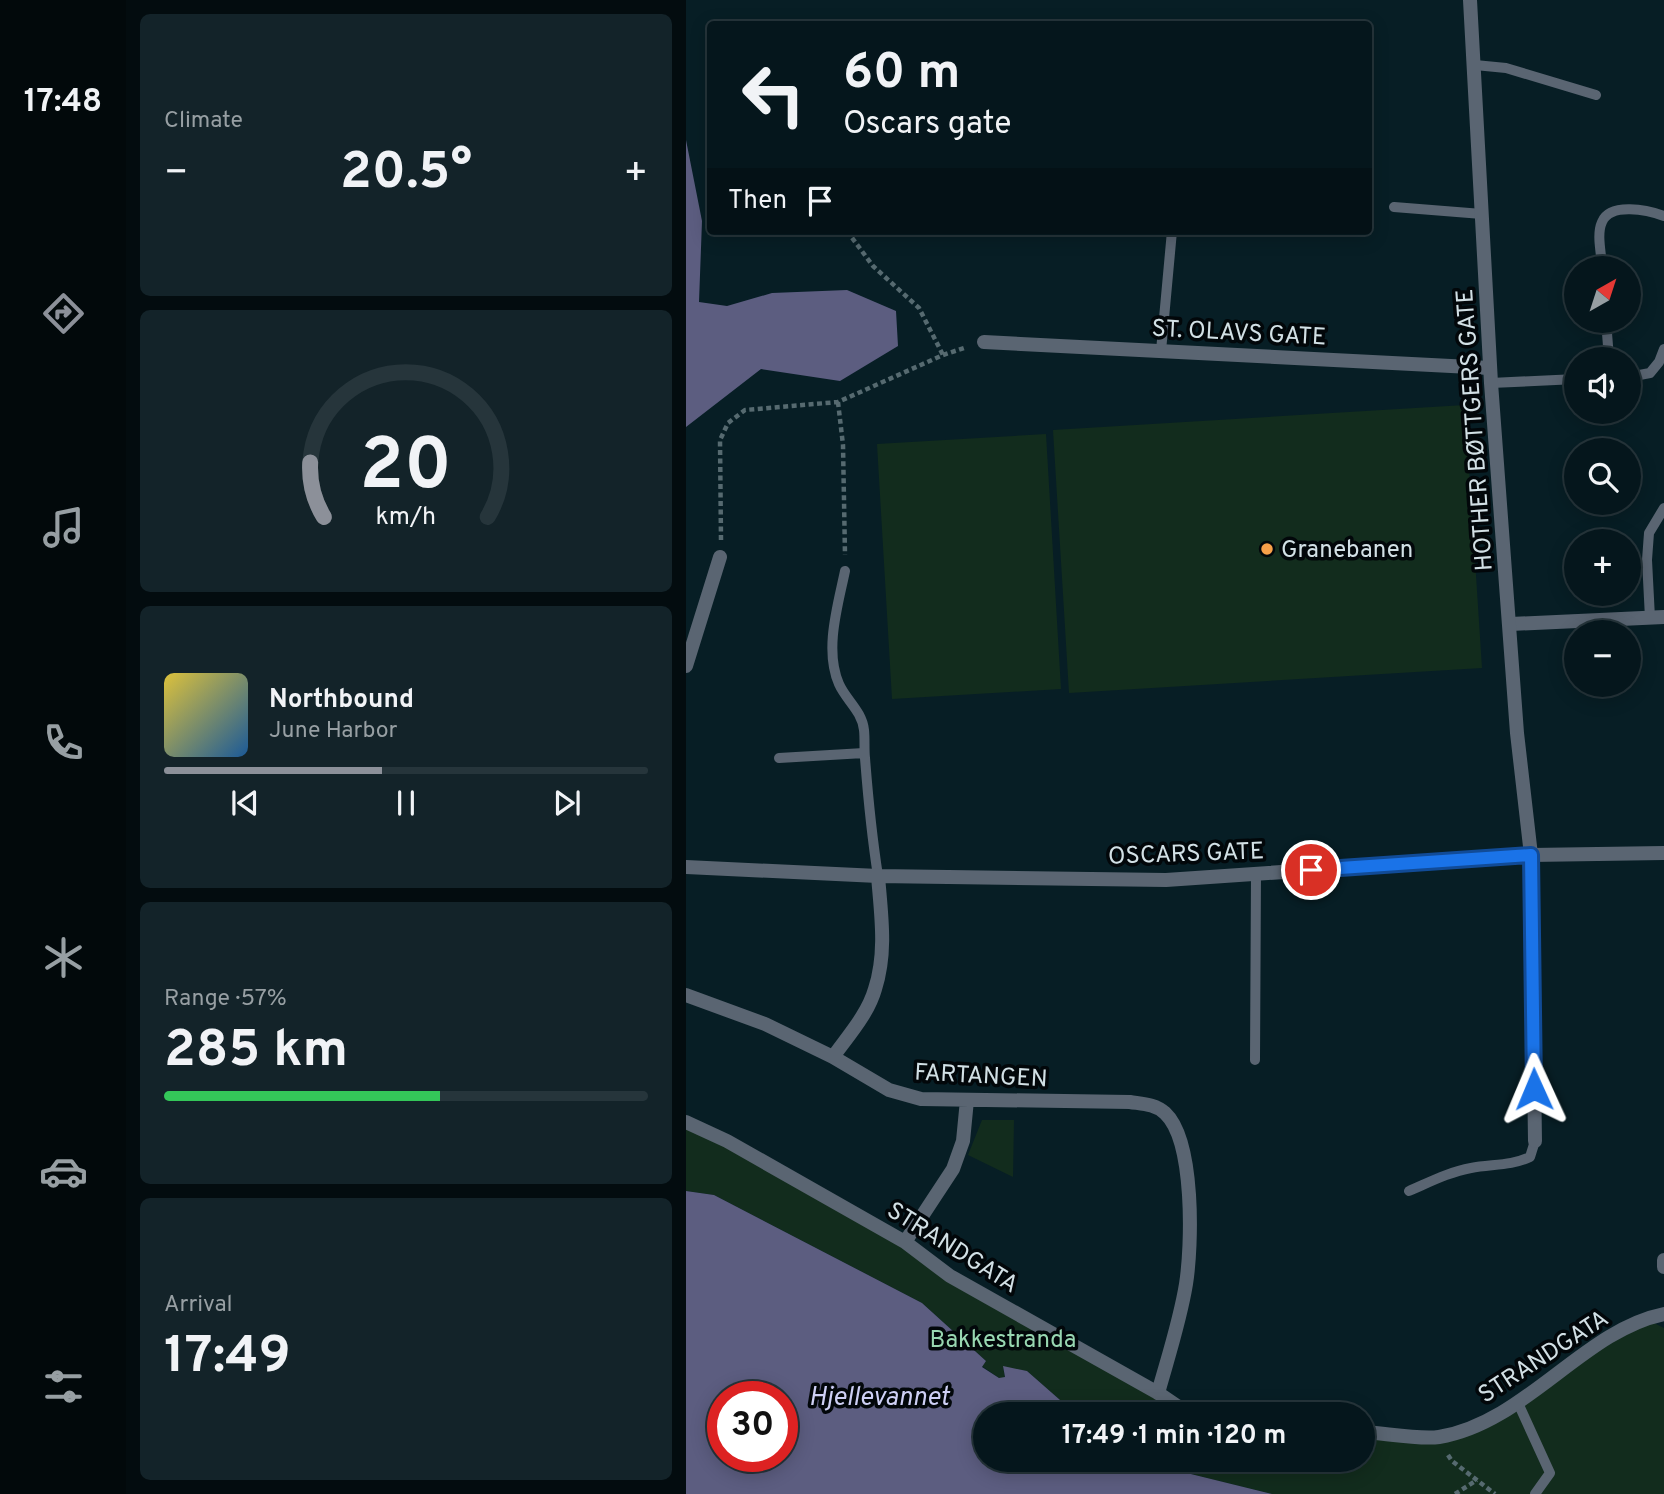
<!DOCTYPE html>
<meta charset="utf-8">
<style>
:root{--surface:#05161c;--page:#132329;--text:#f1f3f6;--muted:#979fa3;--line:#26353b;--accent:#8c9099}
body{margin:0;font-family:Overpass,sans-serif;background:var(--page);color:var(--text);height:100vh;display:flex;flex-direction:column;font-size:26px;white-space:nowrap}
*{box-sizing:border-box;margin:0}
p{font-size:23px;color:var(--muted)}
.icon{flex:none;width:38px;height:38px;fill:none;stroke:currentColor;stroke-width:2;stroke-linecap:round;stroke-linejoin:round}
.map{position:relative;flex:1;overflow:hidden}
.drawer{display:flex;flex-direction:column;gap:14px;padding:14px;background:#030c0f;width:560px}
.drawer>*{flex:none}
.top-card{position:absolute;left:21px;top:21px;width:665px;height:214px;border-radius:7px;box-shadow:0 4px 18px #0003,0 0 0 2px var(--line);background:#05161c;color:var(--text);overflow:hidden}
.needle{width:46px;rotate:39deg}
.tools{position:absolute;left:878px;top:256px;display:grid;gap:14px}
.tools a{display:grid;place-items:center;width:77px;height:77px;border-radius:50%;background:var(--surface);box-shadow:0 4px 18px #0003,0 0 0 2px var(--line);font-size:35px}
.speed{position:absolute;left:21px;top:1381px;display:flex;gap:14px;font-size:35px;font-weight:700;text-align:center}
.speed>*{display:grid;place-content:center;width:91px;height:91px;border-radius:50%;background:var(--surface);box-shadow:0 4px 18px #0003,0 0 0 2px var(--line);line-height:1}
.speed .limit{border:10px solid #d22;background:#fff;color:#111}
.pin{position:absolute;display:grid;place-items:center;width:60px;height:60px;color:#fff;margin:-30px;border:4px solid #fff;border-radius:50%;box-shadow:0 2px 7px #0007}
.me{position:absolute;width:77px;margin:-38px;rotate:359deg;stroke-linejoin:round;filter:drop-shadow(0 0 5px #0008)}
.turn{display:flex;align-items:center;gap:24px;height:147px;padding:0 21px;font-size:32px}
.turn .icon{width:91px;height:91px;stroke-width:2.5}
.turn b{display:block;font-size:49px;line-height:60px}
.then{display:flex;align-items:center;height:66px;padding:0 21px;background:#0003;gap:14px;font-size:26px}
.big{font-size:52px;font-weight:700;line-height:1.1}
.drawer .widget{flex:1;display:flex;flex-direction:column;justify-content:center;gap:10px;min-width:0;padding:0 24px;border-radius:10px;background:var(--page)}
.drawer .dial{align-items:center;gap:0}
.dial svg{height:182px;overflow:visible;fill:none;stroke:var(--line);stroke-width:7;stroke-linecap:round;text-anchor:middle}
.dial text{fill:var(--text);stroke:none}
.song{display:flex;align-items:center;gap:21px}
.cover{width:84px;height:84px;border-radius:10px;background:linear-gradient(135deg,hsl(50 70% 55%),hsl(210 70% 35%))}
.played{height:7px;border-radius:4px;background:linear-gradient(90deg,var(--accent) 45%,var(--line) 45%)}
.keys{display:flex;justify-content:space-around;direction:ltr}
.heat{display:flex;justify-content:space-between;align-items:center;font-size:38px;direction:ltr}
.charge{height:10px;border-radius:5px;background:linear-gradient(90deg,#34c759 57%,var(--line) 0)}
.trip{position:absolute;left:287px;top:1402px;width:402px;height:70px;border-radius:35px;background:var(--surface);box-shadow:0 4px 18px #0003,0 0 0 2px var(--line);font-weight:700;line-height:70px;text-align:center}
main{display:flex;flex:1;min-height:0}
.dock{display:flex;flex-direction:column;width:126px;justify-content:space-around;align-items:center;background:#02090b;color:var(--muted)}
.dock .icon{width:49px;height:49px}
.dock .current{color:var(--accent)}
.dock b{font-size:32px;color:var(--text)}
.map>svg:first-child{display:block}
.green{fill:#122c1d}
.water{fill:#5c5d80;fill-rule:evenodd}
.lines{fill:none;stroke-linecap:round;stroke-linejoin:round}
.path{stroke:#566a70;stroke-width:4.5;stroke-dasharray:5 3.5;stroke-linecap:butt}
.service{stroke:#5a6572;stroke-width:10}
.minor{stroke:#5a6572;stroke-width:14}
.tertiary{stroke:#5a6572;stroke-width:14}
.route-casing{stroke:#114b97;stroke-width:18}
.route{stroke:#1a73e8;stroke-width:12}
.poi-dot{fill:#f7a149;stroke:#02070a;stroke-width:2.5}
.labels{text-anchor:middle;stroke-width:7;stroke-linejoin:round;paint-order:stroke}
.street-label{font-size:24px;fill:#d2e0e5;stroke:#02070a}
.poi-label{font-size:24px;fill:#d2e0e5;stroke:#02070a;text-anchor:start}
.park-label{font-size:24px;fill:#98d7b1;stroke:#02070a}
.water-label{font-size:26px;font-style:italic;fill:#ced0f5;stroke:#02070a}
</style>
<main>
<nav class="dock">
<b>17:48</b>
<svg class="icon current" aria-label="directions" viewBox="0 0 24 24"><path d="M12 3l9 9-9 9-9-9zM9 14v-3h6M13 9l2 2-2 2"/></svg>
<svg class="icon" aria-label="music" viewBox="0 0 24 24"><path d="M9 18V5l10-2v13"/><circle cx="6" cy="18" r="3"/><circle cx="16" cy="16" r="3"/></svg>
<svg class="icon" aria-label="phone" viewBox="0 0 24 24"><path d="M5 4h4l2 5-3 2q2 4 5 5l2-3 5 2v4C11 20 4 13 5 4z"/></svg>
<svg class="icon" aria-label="climate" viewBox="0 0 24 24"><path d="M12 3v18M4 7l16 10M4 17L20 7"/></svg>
<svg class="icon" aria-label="car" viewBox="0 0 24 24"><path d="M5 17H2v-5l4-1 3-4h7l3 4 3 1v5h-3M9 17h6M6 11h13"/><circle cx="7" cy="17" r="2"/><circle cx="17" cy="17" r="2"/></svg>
<svg class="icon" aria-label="filters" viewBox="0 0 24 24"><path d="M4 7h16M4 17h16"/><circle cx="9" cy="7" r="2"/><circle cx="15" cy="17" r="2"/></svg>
</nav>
<section class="drawer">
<div class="widget"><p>Climate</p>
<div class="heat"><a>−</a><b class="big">20.5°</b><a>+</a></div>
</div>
<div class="widget dial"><svg viewBox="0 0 100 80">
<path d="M14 69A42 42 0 1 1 86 69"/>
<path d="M14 69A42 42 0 0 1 8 45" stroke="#8c9099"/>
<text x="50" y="56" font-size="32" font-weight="700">20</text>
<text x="50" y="72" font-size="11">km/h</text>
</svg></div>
<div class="widget">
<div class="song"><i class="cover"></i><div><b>Northbound</b><p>June Harbor</p></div></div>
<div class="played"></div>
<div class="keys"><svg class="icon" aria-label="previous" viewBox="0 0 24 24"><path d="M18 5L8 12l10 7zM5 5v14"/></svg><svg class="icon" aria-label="pause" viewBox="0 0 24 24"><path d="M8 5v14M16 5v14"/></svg><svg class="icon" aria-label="next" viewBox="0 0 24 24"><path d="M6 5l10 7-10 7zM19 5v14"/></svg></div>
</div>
<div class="widget"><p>Range · 57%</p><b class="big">285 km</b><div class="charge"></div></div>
<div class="widget"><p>Arrival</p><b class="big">17:49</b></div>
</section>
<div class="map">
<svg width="978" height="1494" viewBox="0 0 978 1494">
<rect width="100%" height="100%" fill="#071e25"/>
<path class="green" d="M 779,405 L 796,668 L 383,693 L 367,430 Z
M 360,434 L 375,689 L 206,699 L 191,444 Z
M 296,1120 L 328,1120 L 327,1177 L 282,1155 Z
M 0,1126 L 41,1141 L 509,1414 L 390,1414 L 341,1371 L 317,1367 L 319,1378 L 313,1378 L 296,1366 L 300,1361 L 236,1303 L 28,1195 L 0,1191 Z
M 958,1318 L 978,1328 L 978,1494 L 586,1494 L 448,1460 L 677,1460 L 677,1432 L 751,1438 L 832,1403 Z"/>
<path class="water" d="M 0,140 L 16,221 L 13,302 L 41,306 L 86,293 L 161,290 L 210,311 L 212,346 L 154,381 L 75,369 L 0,427 Z
M 0,1191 L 28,1195 L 236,1303 L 300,1361 L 296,1367 L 313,1378 L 319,1377 L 317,1366 L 341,1371 L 390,1414 L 299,1414 L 299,1460 L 448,1460 L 586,1494 L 0,1494 ZM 37,1396 L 96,1396 L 96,1456 L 37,1456 Z"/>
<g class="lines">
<path class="path" d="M 161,231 L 187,266 L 233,308 L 257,355
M 152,402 L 157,445 L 159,555
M 35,540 L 34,440 L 42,423 L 59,410 L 152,402 L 257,355 L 281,347
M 762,1455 L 766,1461 L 809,1494
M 769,1494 L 791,1480"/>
<path class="service" d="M 789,65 L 820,68 L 910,95
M 708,207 L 796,214
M 916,268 C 916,255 910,235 916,222 C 924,202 962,210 978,216
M 920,320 L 923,359
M 475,351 L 486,231
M 943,377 L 964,373 L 973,362 L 978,349
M 805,383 L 891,379
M 159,571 C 152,605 138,650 153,684 C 160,700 176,711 178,730 C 179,739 178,749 179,758 C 182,797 186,837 192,876
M 964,618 L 961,560 L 963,533 L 978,508
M 93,758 L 178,753
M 569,1060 L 570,874
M 723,1191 C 744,1182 763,1172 785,1168 C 805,1164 825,1166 844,1157 L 849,1141
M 832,1403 L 864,1473 L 849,1494"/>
<path class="minor" d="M 298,342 L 804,368
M 825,624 L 978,617
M 0,666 L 34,557
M 0,867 L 192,876 L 480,880 L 845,855 L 849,1141
M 0,995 L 79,1024 L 147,1057 L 203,1090 L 235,1099 L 444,1102 C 457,1104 469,1104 479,1113 C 509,1141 506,1246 500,1284 C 494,1321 482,1357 472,1393
M 147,1057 C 162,1036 182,1014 189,989 C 201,952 195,914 192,876
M 0,1122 L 41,1141 L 219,1242 L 264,1276 L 472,1393 L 497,1410 L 509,1414
M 219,1242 L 267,1169 L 277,1141 L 281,1100
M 978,1260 L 978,1267
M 677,1432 C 698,1433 734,1440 753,1437 C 839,1423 898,1330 978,1314"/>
<path class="tertiary" d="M 784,0 L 805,383 L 831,733 L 845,855 L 978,853"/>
</g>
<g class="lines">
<defs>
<path id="route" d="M 625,870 L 845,855 L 848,1089"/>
</defs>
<use href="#route" class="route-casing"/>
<use href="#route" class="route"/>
</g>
<circle class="poi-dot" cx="581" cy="549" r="7"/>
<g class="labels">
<g class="street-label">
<text transform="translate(553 332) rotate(3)" y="8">ST. OLAVS GATE</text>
<text transform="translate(788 430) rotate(-94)" y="8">HOTHER BØTTGERS GATE</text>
<text transform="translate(500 853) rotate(-2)" y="8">OSCARS GATE</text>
<text transform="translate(295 1075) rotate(3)" y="8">FARTANGEN</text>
<text transform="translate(267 1247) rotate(32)" y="8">STRANDGATA</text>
<text transform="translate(857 1356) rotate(-33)" y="8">STRANDGATA</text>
</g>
<g class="poi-label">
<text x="595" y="557">Granebanen</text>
</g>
<g class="park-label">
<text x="317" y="1347">Bakkestranda</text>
</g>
<g class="water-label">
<text x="193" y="1405">Hjellevannet</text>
</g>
</g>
</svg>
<div class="tools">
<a><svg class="needle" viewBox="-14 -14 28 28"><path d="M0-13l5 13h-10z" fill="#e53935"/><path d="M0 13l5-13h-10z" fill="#979fa3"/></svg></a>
<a><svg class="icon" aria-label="sound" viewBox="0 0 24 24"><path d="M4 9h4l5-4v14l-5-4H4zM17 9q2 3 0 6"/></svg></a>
<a><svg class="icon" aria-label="search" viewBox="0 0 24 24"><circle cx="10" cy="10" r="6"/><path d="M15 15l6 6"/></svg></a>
<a>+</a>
<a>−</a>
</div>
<div class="speed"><div class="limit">30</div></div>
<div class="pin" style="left:625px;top:870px;background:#d93025"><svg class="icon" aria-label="arrive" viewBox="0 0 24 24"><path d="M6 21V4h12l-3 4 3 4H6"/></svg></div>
<svg class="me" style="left:848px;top:1089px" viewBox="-20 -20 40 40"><path d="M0-17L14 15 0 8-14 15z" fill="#1a73e8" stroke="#fff" stroke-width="4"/></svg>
<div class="trip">17:49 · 1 min · 120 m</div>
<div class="top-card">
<div class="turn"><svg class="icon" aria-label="left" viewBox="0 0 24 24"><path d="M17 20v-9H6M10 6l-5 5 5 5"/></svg><div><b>60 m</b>Oscars gate</div></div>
<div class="then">Then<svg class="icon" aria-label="arrive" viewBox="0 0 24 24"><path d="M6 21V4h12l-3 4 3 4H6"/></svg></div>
</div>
</div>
</main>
